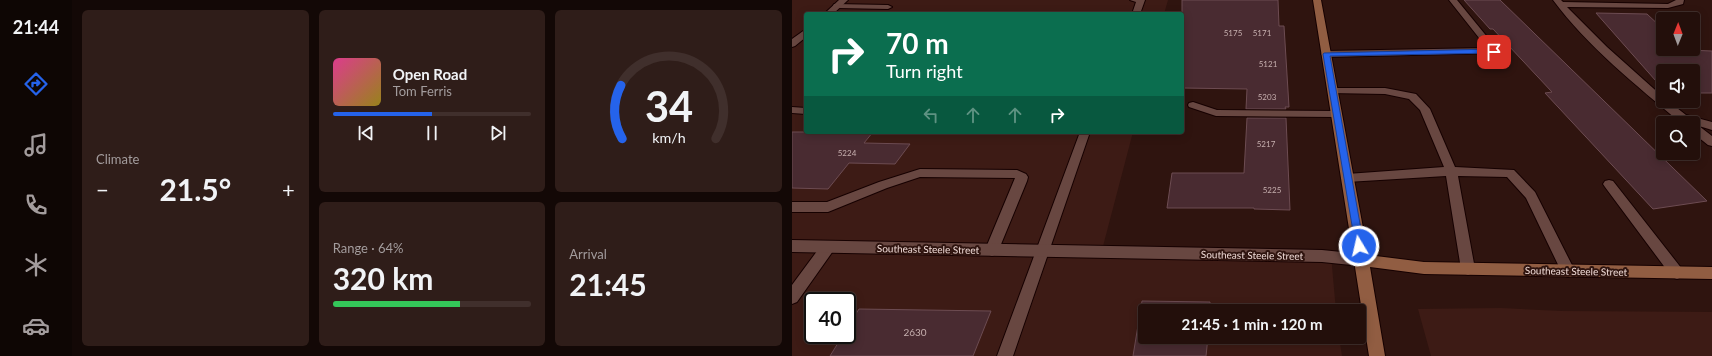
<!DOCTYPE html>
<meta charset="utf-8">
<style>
:root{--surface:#230f0b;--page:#2f1d19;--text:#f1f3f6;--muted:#a39c9d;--line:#402f2c;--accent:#2563eb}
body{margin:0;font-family:Lato,sans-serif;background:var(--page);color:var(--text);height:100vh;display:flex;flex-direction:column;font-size:15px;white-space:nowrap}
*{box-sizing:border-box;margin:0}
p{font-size:13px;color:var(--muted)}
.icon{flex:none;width:22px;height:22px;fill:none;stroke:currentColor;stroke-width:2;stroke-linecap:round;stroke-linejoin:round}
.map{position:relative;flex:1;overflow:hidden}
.side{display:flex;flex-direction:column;gap:10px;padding:10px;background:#130806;width:720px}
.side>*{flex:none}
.guide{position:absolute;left:12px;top:12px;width:380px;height:122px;border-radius:4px;box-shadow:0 2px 10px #0003,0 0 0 1px var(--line);background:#0b6e4f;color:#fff;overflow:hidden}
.needle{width:26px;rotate:1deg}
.buttons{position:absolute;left:864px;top:12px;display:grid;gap:8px}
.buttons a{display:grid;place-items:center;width:44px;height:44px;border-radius:4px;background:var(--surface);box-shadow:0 2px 10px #0003,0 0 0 1px var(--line);font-size:20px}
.speed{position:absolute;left:12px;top:292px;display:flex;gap:8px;font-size:20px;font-weight:700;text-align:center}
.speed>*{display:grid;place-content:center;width:52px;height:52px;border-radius:50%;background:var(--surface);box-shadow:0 2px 10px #0003,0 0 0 1px var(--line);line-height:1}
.speed .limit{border:2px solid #111;border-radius:6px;background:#fff;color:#111}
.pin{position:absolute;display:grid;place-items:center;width:34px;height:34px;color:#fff;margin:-17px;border-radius:8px;box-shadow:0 2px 6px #0006}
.me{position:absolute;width:44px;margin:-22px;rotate:351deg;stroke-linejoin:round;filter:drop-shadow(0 0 3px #0008)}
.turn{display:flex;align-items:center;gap:14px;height:84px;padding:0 16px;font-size:18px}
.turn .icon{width:52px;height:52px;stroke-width:2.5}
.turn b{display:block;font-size:28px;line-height:34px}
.lanes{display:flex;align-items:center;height:38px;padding:0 16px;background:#0003;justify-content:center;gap:20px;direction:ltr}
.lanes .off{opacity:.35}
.big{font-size:30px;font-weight:700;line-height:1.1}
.side .tile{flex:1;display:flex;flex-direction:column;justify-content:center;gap:6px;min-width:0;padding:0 14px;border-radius:6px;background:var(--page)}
.side .dial{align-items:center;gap:0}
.dial svg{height:104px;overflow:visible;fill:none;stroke:var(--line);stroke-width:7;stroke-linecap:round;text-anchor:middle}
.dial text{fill:var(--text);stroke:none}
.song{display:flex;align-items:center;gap:12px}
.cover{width:48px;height:48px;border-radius:6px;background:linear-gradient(135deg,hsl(330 70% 55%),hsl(50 70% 35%))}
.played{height:4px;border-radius:2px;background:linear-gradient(90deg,var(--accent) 50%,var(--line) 50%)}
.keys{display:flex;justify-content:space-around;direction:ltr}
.heat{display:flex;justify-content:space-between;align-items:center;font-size:22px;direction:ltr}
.charge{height:6px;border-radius:3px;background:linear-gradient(90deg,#34c759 64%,var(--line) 0)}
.side .tiles{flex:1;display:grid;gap:10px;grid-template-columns:repeat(3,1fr)}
.tile:first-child{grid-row:span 2}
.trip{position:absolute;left:346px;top:304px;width:228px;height:40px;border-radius:4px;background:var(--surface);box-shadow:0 2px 10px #0003,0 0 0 1px var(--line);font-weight:700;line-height:40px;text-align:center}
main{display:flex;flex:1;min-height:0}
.tab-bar{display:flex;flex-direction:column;width:72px;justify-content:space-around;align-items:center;background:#0e0604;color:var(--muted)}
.tab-bar .icon{width:28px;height:28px}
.tab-bar .current{color:var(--accent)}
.tab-bar b{font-size:18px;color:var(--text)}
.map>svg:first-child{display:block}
.built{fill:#3d1b15;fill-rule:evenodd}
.building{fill:#492b31;stroke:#6d4c52}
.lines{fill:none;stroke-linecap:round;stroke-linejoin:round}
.lane-casing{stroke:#160100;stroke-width:2}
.street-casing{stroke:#160100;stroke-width:2}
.secondary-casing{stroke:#160100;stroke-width:2}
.lane{fill:#684741;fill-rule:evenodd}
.street{fill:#684741;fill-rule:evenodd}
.secondary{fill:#915d42;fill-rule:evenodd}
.route{fill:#2563eb;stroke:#184099}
.labels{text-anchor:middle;stroke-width:4;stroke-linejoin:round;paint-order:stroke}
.number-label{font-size:8px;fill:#c6afae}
.street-label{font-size:10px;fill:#f0dbd7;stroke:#2f140f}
.near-number-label{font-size:10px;fill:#c6afae}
</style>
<main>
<nav class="tab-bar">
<b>21:44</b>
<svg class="icon current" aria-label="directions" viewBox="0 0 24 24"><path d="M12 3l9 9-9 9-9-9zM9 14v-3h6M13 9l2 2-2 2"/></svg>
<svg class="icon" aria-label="music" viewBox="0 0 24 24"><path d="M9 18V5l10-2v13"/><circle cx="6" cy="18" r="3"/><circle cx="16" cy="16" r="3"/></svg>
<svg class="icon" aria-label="phone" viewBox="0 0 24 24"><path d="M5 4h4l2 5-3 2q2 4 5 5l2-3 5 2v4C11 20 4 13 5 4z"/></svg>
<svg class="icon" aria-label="climate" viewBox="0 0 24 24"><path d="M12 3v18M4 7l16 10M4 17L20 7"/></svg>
<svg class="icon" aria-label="car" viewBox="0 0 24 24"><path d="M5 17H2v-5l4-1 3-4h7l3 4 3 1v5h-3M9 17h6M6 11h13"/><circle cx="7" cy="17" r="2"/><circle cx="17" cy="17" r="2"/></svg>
</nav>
<section class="side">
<div class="tiles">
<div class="tile"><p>Climate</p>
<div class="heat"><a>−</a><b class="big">21.5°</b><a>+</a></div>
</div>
<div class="tile">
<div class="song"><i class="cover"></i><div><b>Open Road</b><p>Tom Ferris</p></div></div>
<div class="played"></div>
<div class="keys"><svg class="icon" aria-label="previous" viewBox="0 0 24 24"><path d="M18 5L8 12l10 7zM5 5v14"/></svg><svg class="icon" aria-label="pause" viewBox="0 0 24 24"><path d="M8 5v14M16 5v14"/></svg><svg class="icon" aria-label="next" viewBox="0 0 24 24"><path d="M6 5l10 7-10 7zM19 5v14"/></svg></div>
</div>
<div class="tile dial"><svg viewBox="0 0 100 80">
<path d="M14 69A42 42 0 1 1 86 69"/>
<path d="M14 69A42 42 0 0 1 13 28" stroke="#2563eb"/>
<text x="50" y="56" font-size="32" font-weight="700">34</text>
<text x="50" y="72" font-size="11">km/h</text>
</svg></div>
<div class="tile"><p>Range · 64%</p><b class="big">320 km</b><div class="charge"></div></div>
<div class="tile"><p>Arrival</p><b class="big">21:45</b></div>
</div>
</section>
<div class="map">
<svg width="920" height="356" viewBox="0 0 920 356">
<rect width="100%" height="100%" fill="#2f140f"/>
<path class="built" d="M 0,0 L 376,0 L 372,14 L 14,14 L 14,132 L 341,132 L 310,250 L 539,255 L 544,311 L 353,311 L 353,337 L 547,337 L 550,356 L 0,356 ZM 21,301 L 55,301 L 55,335 L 21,335 Z
M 709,308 L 770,311 L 920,312 L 920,356 L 639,356 L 626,309 Z"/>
<path class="building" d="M 390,0 L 486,0 L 487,26 L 492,26 L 497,107 L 493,107 L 494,109 L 454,109 L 455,89 L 390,88 Z
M 672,0 L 708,0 L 915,201 L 861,209 L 753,93 L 760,92 L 701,29 L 698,29 Z
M 804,13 L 855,14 L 871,29 L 871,49 L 920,51 L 920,93 L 901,93 L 901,71 L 871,71 L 871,89 Z
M 455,118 L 494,118 L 498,210 L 462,209 L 462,208 L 375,208 L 380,173 L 452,173 Z
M 0,132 L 81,132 L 72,143 L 118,144 L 103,164 L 57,163 L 36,189 L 0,188 Z
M 350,301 L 418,302 L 418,311 L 353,311 L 353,337 L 416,337 L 414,356 L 341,356 Z
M 67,309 L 199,311 L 181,356 L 38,356 L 51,335 L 55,335 L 55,328 Z"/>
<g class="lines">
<defs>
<path id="lane" d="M 338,0 L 353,0 L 348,14 L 340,14 L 344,2 Z
M 657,0 L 665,0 L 705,49 L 707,51 L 705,53 L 534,57 L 529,54 L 534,51 L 695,48 Z
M 761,0 L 769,0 L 771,2 L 876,4 L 884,0 L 892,0 L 891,4 L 876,8 L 775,7 L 815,47 L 871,97 L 871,101 L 876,101 L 894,115 L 920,122 L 920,130 L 907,126 L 920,136 L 920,146 L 916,145 L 901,133 L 901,123 L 889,123 C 845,86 795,46 761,0 Z
M 42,4 L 96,5 L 100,7 L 96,9 L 45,8 L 41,6 Z
M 541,88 L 593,88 L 624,94 L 638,109 L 663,167 L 722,170 L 743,192 L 783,271 L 781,275 L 776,277 L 771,275 L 734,198 L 715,177 L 666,176 L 683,269 L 681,273 L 676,275 L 671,273 L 669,269 L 654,176 L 555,182 L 551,181 L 549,178 L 551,175 L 555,174 L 652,167 L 628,110 L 617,99 L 593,94 L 537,93 L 536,91 L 537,89 Z
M 401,102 L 425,110 L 544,111 L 549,114 L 544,117 L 424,116 L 397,107 L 396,105 L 397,103 Z
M 0,107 L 14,108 L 14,114 L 0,113 Z
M 288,132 L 298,132 L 221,356 L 205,356 Z
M 128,169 L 225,170 L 234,174 L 236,177 L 235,181 L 205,254 L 200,256 L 195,254 L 193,250 L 223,178 L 128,177 L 95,188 L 36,212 L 0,212 L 0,202 L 35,202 L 87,182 Z
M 817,180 L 821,181 L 890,269 L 892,273 L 890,277 L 885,279 L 880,277 L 813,187 L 811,184 L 813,181 Z
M 36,241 L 41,243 L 43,247 L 41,251 L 5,302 L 0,304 L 0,285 L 31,243 Z"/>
<path id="street" d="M 47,0 L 56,0 L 41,14 L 32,14 Z
M 14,29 L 14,37 L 3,46 L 0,47 L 0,39 Z
M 0,240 L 530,250 L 569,254 L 574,256 L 576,260 L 574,264 L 569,266 L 530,262 L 0,252 Z"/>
<path id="secondary" d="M 521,0 L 529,0 L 576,255 L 632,262 L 920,267 L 920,279 L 632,274 L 578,267 L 593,356 L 577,356 Z"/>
</defs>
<use href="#lane" class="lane-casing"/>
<use href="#street" class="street-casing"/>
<use href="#secondary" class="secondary-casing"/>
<use href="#lane" class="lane"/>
<use href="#street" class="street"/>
<use href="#secondary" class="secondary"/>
</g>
<path class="route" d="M 702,49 L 705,52 L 704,53 L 538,56 L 572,246 L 571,249 L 567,250 L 564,249 L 531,54 L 532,53 Z"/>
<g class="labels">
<g class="number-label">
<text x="441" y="36">5175</text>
<text x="470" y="36">5171</text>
<text x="476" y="67">5121</text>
<text x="475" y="100">5203</text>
<text x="474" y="147">5217</text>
<text x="55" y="156">5224</text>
<text x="480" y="193">5225</text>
</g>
<g class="street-label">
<text transform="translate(136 249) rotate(1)" y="4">Southeast Steele Street</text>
<text transform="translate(460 255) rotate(1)" y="4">Southeast Steele Street</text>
<text transform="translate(784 271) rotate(1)" y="4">Southeast Steele Street</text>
</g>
<g class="near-number-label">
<text x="123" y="336">2630</text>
</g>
</g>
</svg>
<div class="buttons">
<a><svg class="needle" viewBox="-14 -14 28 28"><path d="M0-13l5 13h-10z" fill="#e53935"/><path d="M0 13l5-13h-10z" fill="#a39c9d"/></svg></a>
<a><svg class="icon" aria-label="sound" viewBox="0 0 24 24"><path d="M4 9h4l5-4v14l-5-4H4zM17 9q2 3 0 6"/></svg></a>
<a><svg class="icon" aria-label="search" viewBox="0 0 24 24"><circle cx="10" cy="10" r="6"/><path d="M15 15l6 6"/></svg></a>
</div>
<div class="speed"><div class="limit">40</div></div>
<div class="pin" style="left:702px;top:52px;background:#d93025"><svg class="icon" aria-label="arrive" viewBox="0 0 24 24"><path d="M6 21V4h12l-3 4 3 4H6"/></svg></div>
<svg class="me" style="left:567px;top:246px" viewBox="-20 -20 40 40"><circle r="17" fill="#2563eb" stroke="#fff" stroke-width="3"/><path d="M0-11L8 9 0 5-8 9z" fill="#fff"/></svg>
<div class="trip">21:45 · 1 min · 120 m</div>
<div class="guide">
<div class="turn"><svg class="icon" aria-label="right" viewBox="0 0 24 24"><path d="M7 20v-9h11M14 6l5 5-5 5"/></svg><div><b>70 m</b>Turn right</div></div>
<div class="lanes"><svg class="icon off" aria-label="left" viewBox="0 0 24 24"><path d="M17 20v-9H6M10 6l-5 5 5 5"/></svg><svg class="icon off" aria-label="ahead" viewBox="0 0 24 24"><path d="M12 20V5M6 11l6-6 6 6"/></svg><svg class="icon off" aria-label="ahead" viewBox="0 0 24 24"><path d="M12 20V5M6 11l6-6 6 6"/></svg><svg class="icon" aria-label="right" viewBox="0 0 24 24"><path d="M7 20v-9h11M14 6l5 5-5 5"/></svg></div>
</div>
</div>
</main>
